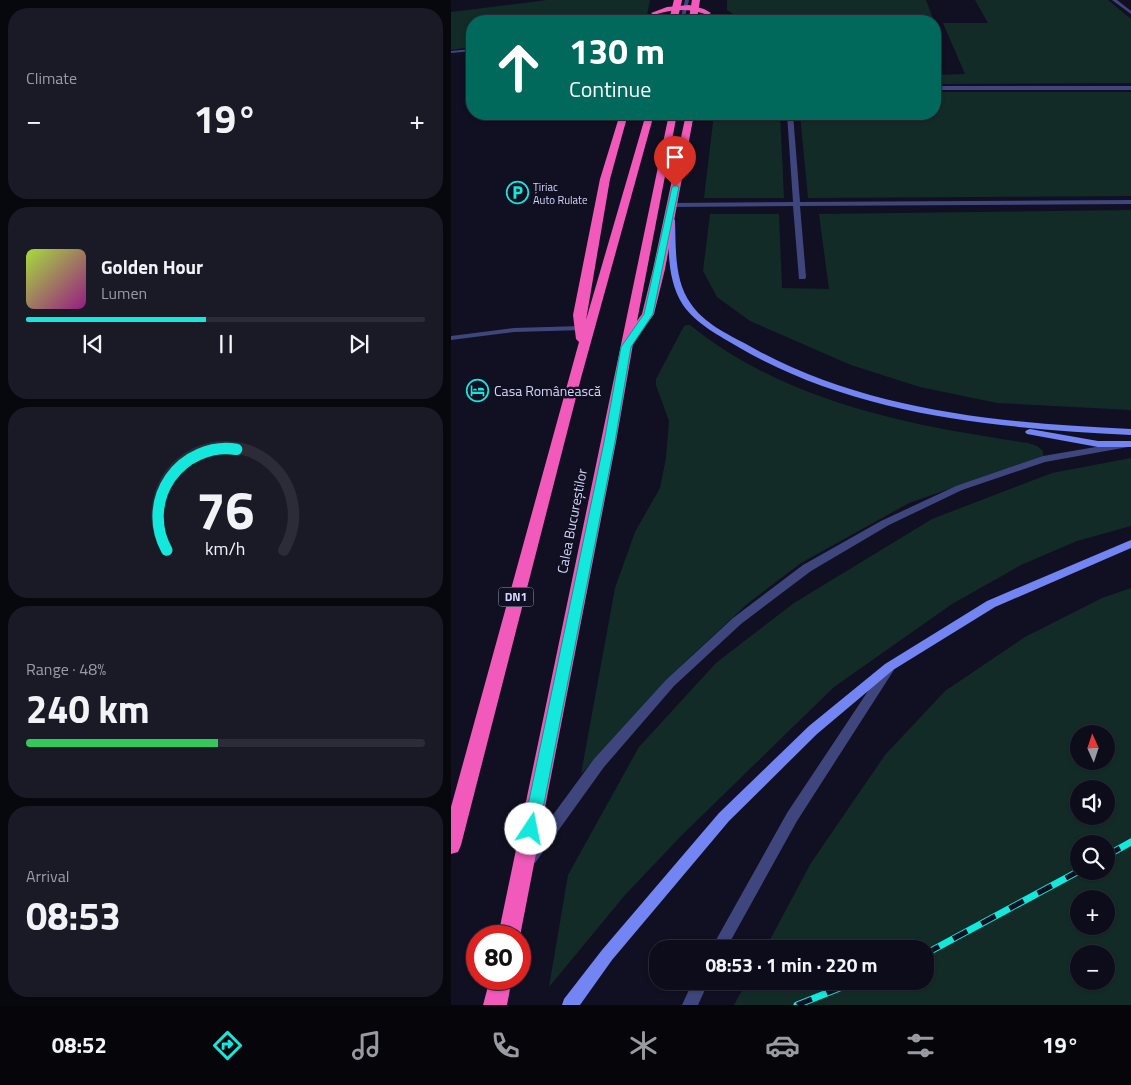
<!DOCTYPE html>
<meta charset="utf-8">
<style>
:root{--surface:#0c0c1a;--page:#1a1a27;--text:#f1f3f6;--muted:#9a9ba2;--line:#2c2c39;--accent:#14e7db}
body{margin:0;font-family:"Titillium Web",sans-serif;background:var(--page);color:var(--text);height:100vh;display:flex;flex-direction:column;font-size:19px;white-space:nowrap}
*{box-sizing:border-box;margin:0}
p{font-size:16px;color:var(--muted)}
.icon{flex:none;width:28px;height:28px;fill:none;stroke:currentColor;stroke-width:2;stroke-linecap:round;stroke-linejoin:round}
.map{position:relative;flex:1;overflow:hidden}
.panel{display:flex;flex-direction:column;gap:8px;padding:8px;background:#07070e;width:451px}
.panel>*{flex:none}
.hud{position:absolute;left:15px;top:15px;width:475px;height:105px;border-radius:20px;box-shadow:0 1px 4px #0004,0 0 0 1px var(--line);background:#00695c;color:#fff;overflow:hidden}
.needle{width:32px;rotate:357deg}
.buttons{position:absolute;left:619px;top:725px;display:grid;gap:10px}
.buttons a{display:grid;place-items:center;width:45px;height:45px;border-radius:50%;background:var(--surface);box-shadow:0 1px 4px #0004,0 0 0 1px var(--line);font-size:25px}
.speed{position:absolute;left:15px;top:925px;display:flex;gap:10px;font-size:25px;font-weight:700;text-align:center}
.speed>*{display:grid;place-content:center;width:65px;height:65px;border-radius:50%;background:var(--surface);box-shadow:0 1px 4px #0004,0 0 0 1px var(--line);line-height:1}
.speed .limit{border:8px solid #d22;background:#fff;color:#111}
.pin{position:absolute;display:grid;place-items:center;width:42px;height:42px;color:#fff;margin:-51px -21px;border-radius:50% 50% 50% 0;rotate:-45deg;box-shadow:0 0 5px #0007}
.pin .icon{rotate:45deg}
.me{position:absolute;width:55px;margin:-28px;rotate:11deg;stroke-linejoin:round;filter:drop-shadow(0 0 4px #0008)}
.turn{display:flex;align-items:center;gap:18px;height:105px;padding:0 20px;font-size:22px}
.turn .icon{width:65px;height:65px;stroke-width:2.5}
.turn b{display:block;font-size:35px;line-height:42px}
.big{font-size:38px;font-weight:700;line-height:1.1}
.panel .card{flex:1;display:flex;flex-direction:column;justify-content:center;gap:8px;min-width:0;padding:0 18px;border-radius:20px;background:var(--page)}
.panel .dial{align-items:center;gap:0}
.dial svg{height:130px;overflow:visible;fill:none;stroke:var(--line);stroke-width:7;stroke-linecap:round;text-anchor:middle}
.dial text{fill:var(--text);stroke:none}
.song{display:flex;align-items:center;gap:15px}
.cover{width:60px;height:60px;border-radius:8px;background:linear-gradient(135deg,hsl(80 70% 55%),hsl(310 70% 35%))}
.played{height:5px;border-radius:2px;background:linear-gradient(90deg,var(--accent) 45%,var(--line) 45%)}
.keys{display:flex;justify-content:space-around;direction:ltr}
.heat{display:flex;justify-content:space-between;align-items:center;font-size:28px;direction:ltr}
.charge{height:8px;border-radius:4px;background:linear-gradient(90deg,#34c759 48%,var(--line) 0)}
.trip{position:absolute;left:198px;top:940px;width:285px;height:50px;border-radius:20px;background:var(--surface);box-shadow:0 1px 4px #0004,0 0 0 1px var(--line);font-weight:700;line-height:50px;text-align:center}
.menu{display:flex;height:80px;justify-content:space-around;align-items:center;background:#05050a;color:var(--muted)}
.menu .icon{width:35px;height:35px}
.menu .on{color:var(--accent)}
.menu b{font-size:22px;color:var(--text)}
main{display:flex;flex:1;min-height:0}
.map>svg:first-child{display:block}
.green{fill:#132b27;fill-rule:evenodd}
.lines{fill:none;stroke-linecap:round;stroke-linejoin:round}
.lane{fill:#3f467d;fill-rule:evenodd}
.street{fill:#3f467d;fill-rule:evenodd}
.secondary{fill:#7384f3;fill-rule:evenodd}
.highway{fill:#f15aba;fill-rule:evenodd}
.rail-casing{stroke:#14e7db;stroke-width:7}
.rail{stroke:#101022;stroke-width:5;stroke-dasharray:16;stroke-linecap:butt}
.highway-bridge{stroke:#f15aba;stroke-width:8}
.route{fill:#14e7db;stroke:#0d968e}
.labels{text-anchor:middle;stroke-width:5;stroke-linejoin:round;paint-order:stroke}
.far-poi-label{font-size:11px;fill:#d4d6fb;stroke:#101022;text-anchor:start}
.shield{fill:#101022;stroke:#999bba;stroke-width:1}
.shield-label{font-size:12px;font-weight:bold;fill:#d4d6fb}
.poi-label{font-size:14px;fill:#d4d6fb;stroke:#101022;text-anchor:start}
.street-label{font-size:14px;fill:#d4d6fb;stroke:#101022}
</style>
<main>
<section class="panel">
<div class="card"><p>Climate</p>
<div class="heat"><a>−</a><b class="big">19°</b><a>+</a></div>
</div>
<div class="card">
<div class="song"><i class="cover"></i><div><b>Golden Hour</b><p>Lumen</p></div></div>
<div class="played"></div>
<div class="keys"><svg class="icon" aria-label="previous" viewBox="0 0 24 24"><path d="M18 5L8 12l10 7zM5 5v14"/></svg><svg class="icon" aria-label="pause" viewBox="0 0 24 24"><path d="M8 5v14M16 5v14"/></svg><svg class="icon" aria-label="next" viewBox="0 0 24 24"><path d="M6 5l10 7-10 7zM19 5v14"/></svg></div>
</div>
<div class="card dial"><svg viewBox="0 0 100 80">
<path d="M14 69A42 42 0 1 1 86 69"/>
<path d="M14 69A42 42 0 0 1 57 7" stroke="#14e7db"/>
<text x="50" y="56" font-size="32" font-weight="700">76</text>
<text x="50" y="72" font-size="11">km/h</text>
</svg></div>
<div class="card"><p>Range · 48%</p><b class="big">240 km</b><div class="charge"></div></div>
<div class="card"><p>Arrival</p><b class="big">08:53</b></div>
</section>
<div class="map">
<svg width="680" height="1005" viewBox="0 0 680 1005">
<rect width="100%" height="100%" fill="#101022"/>
<path class="green" d="M 96,0 L 199,0 L 195,20 L 193,21 L 21,21 L 21,47 L 0,50 L 0,12 Z
M 276,0 L 475,0 L 483,21 L 464,21 L 462,14 L 353,15 L 354,21 L 285,21 L 285,16 L 276,10 Z
M 524,0 L 657,0 L 680,19 L 680,83 L 484,84 L 484,75 L 514,74 L 492,23 L 537,23 Z
M 484,92 L 680,92 L 680,196 L 357,198 L 349,114 L 484,114 Z
M 263,114 L 329,114 L 333,198 L 253,198 Z
M 680,210 L 680,410 L 546,403 L 469,387 L 400,365 L 299,321 L 266,297 L 252,271 L 259,214 L 328,214 L 331,288 L 378,289 L 368,214 Z
M 236,325 L 239,325 C 334,402 459,426 577,443 L 586,446 L 592,451 L 592,456 L 458,503 L 350,563 L 296,604 L 234,662 L 130,774 L 164,588 L 184,532 L 209,488 L 215,458 L 218,421 L 205,385 L 205,379 L 233,326 Z
M 680,458 L 680,526 L 626,541 L 570,565 L 501,604 L 383,687 L 231,835 L 174,895 L 98,987 L 117,875 L 188,747 L 265,663 L 343,603 L 481,519 L 601,473 Z
M 680,588 L 680,1005 L 283,1005 L 296,981 L 474,981 L 474,949 L 314,949 L 360,863 L 434,755 L 494,691 L 574,637 L 651,598 ZM 628,734 L 655,734 L 655,761 L 628,761 ZM 628,789 L 655,789 L 655,816 L 628,816 ZM 628,844 L 655,844 L 655,871 L 628,871 ZM 628,899 L 655,899 L 655,926 L 628,926 ZM 628,954 L 655,954 L 655,981 L 628,981 Z"/>
<g class="lines">
<path class="lane" d="M 234,0 L 238,0 L 233,21 L 229,21 Z
M 661,0 L 666,0 L 680,11 L 680,14 Z
M 21,49 L 21,51 L 0,53 L 0,51 Z
M 484,86 L 680,86 L 680,90 L 484,90 Z
M 336,114 L 342,114 L 349,202 L 680,200 L 680,204 L 349,206 L 355,277 L 354,279 L 348,279 L 342,206 L 221,207 L 218,205 L 221,203 L 342,202 Z
M 130,326 L 133,326 L 133,330 L 63,332 L 0,340 L 0,336 L 63,328 Z
M 437,665 L 441,667 L 443,670 L 441,673 L 346,821 L 275,949 L 260,949 L 336,813 L 433,667 Z
M 242,981 L 258,981 L 247,1005 L 231,1005 Z"/>
<path class="street" d="M 674,442 L 677,443 L 679,445 L 677,447 L 594,462 L 511,490 L 438,525 L 360,571 L 290,624 L 223,686 L 153,767 L 84,863 L 79,864 L 74,863 L 72,858 L 74,853 L 143,759 L 215,680 L 282,618 L 352,565 L 430,521 L 505,486 L 592,456 Z"/>
<path class="secondary" d="M 221,218 L 224,220 C 225,248 223,281 240,304 C 253,323 276,334 295,344 C 411,411 548,423 680,429 L 680,435 C 546,428 407,416 289,348 C 269,336 245,324 232,305 C 216,280 217,248 218,220 Z
M 579,429 L 647,441 L 680,441 L 680,447 L 647,447 L 576,434 L 574,432 L 576,430 Z
M 680,540 L 680,548 L 544,607 L 442,670 L 366,734 L 278,821 L 161,960 L 129,1005 L 111,1005 L 113,999 L 151,950 L 268,813 L 358,726 L 434,664 L 536,601 Z"/>
<path class="highway" d="M 238,5 L 253,9 L 260,13 L 257,15 C 237,8 223,9 203,15 L 200,13 L 216,7 Z
M 169,114 L 177,114 L 159,179 L 135,320 L 195,114 L 203,114 L 130,378 L 10,845 L 7,852 L 0,854 L 0,807 L 128,342 L 125,339 L 122,315 L 149,179 Z
M 218,114 L 226,114 L 186,321 L 191,314 L 202,269 L 235,114 L 243,114 L 214,269 L 203,314 L 182,344 L 165,442 L 69,936 L 47,936 Z
M 39,979 L 61,979 L 56,1005 L 32,1005 Z"/>
<defs>
<path id="rail" d="M 655,856 L 680,842
M 474,954 L 628,871
M 346,1005 L 406,981"/>
</defs>
<use href="#rail" class="rail-casing"/>
<use href="#rail" class="rail"/>
<path class="highway-bridge" d="M 223,17 L 227,0
M 242,19 L 245,0"/>
</g>
<path class="route" d="M 224,185 L 228,187 L 202,314 L 180,347 L 164,442 L 88,829 L 86,834 L 80,836 L 75,834 L 72,829 L 153,442 L 170,347 L 193,314 L 221,187 Z"/>
<defs>
<symbol id="parking-ring" viewBox="-11 -11 22 22"><circle r="9.5" fill="#101022" stroke="#14e7db" stroke-width="1.5"/><path d="M-3.5-5.5H1a3.5 3.5 0 0 1 0 7H-1V5.5H-3.5ZM-1-3.4V-.6H.8a1.4 1.4 0 0 0 0-2.8Z" fill="#14e7db"/></symbol>
<symbol id="hotel-ring" viewBox="-11 -11 22 22"><circle r="9.5" fill="#101022" stroke="#14e7db" stroke-width="1.5"/><path d="M-6-4.5h1.5V1H6V5H4.5V3h-9V5H-6ZM-4 0a1.8 1.8 0 1 1 3.6 0ZM.5 0V-2.5h3Q6-2.5 6 0Z" fill="#14e7db"/></symbol>
</defs>
<g fill-rule="evenodd">
<use href="#parking-ring" x="54" y="180" width="25" height="25"/>
<use href="#hotel-ring" x="14" y="378" width="25" height="25"/>
</g>
<g class="labels">
<g class="far-poi-label">
<text x="82" y="191">Țiriac<tspan x="82" dy="13">Auto Rulate</tspan></text>
</g>
<rect class="shield" x="47.5" y="587.5" width="35" height="19" rx="4"/>
<g class="shield-label">
<text x="65" y="601">DN1</text>
</g>
<g class="poi-label">
<text x="43" y="396">Casa Românească</text>
</g>
<g class="street-label">
<text transform="translate(121 521) rotate(-79)" y="5">Calea Bucureștilor</text>
</g>
</g>
</svg>
<div class="buttons">
<a><svg class="needle" viewBox="-14 -14 28 28"><path d="M0-13l5 13h-10z" fill="#e53935"/><path d="M0 13l5-13h-10z" fill="#9a9ba2"/></svg></a>
<a><svg class="icon" aria-label="sound" viewBox="0 0 24 24"><path d="M4 9h4l5-4v14l-5-4H4zM17 9q2 3 0 6"/></svg></a>
<a><svg class="icon" aria-label="search" viewBox="0 0 24 24"><circle cx="10" cy="10" r="6"/><path d="M15 15l6 6"/></svg></a>
<a>+</a>
<a>−</a>
</div>
<div class="speed"><div class="limit">80</div></div>
<div class="pin" style="left:224px;top:187px;background:#d93025"><svg class="icon" aria-label="arrive" viewBox="0 0 24 24"><path d="M6 21V4h12l-3 4 3 4H6"/></svg></div>
<svg class="me" style="left:80px;top:829px" viewBox="-20 -20 40 40"><circle r="19" fill="#fff"/><path d="M0-13L10 11 0 6-10 11z" fill="#14e7db"/></svg>
<div class="trip">08:53 · 1 min · 220 m</div>
<div class="hud">
<div class="turn"><svg class="icon" aria-label="ahead" viewBox="0 0 24 24"><path d="M12 20V5M6 11l6-6 6 6"/></svg><div><b>130 m</b>Continue</div></div>
</div>
</div>
</main>
<nav class="menu">
<b>08:52</b>
<svg class="icon on" aria-label="directions" viewBox="0 0 24 24"><path d="M12 3l9 9-9 9-9-9zM9 14v-3h6M13 9l2 2-2 2"/></svg>
<svg class="icon" aria-label="music" viewBox="0 0 24 24"><path d="M9 18V5l10-2v13"/><circle cx="6" cy="18" r="3"/><circle cx="16" cy="16" r="3"/></svg>
<svg class="icon" aria-label="phone" viewBox="0 0 24 24"><path d="M5 4h4l2 5-3 2q2 4 5 5l2-3 5 2v4C11 20 4 13 5 4z"/></svg>
<svg class="icon" aria-label="climate" viewBox="0 0 24 24"><path d="M12 3v18M4 7l16 10M4 17L20 7"/></svg>
<svg class="icon" aria-label="car" viewBox="0 0 24 24"><path d="M5 17H2v-5l4-1 3-4h7l3 4 3 1v5h-3M9 17h6M6 11h13"/><circle cx="7" cy="17" r="2"/><circle cx="17" cy="17" r="2"/></svg>
<svg class="icon" aria-label="filters" viewBox="0 0 24 24"><path d="M4 7h16M4 17h16"/><circle cx="9" cy="7" r="2"/><circle cx="15" cy="17" r="2"/></svg>
<b>19°</b>
</nav>
